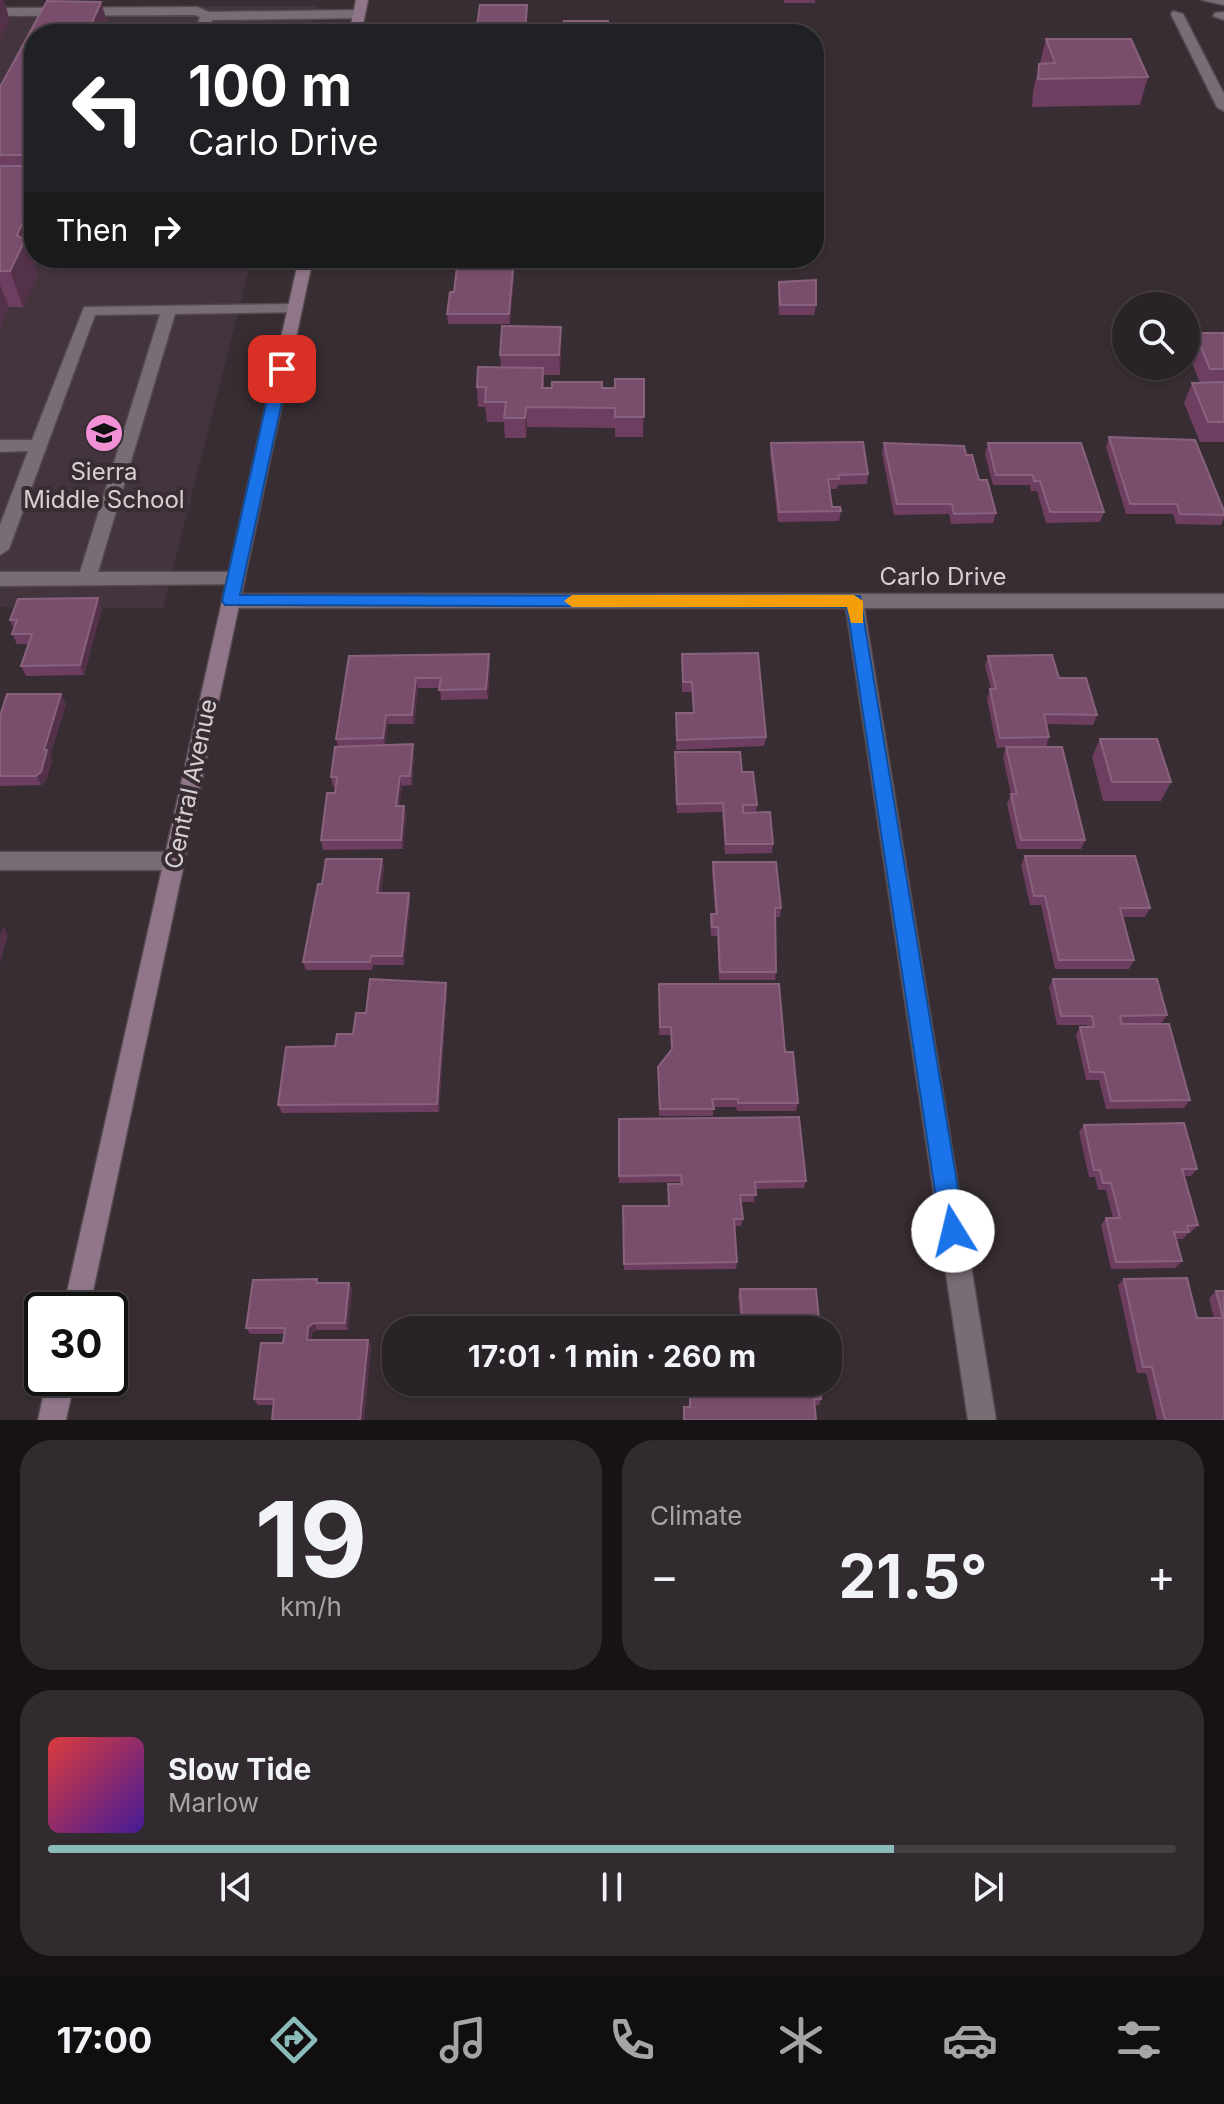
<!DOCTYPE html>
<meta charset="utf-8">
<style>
:root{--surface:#292226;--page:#312a2e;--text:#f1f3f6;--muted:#a5a4a7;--line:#453f43;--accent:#8bbbb9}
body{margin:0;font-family:Inter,sans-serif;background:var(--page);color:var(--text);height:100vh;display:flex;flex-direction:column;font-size:30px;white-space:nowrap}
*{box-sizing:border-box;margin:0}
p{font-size:26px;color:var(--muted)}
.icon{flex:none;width:44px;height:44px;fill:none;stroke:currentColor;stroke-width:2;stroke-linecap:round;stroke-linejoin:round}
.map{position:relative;height:1420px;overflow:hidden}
.panel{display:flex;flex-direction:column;gap:20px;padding:20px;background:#171315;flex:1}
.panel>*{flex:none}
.guide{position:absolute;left:24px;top:24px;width:800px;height:244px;border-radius:32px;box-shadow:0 2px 6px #0004,0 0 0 2px var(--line);background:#202124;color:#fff;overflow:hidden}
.buttons{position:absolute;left:1112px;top:292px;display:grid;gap:16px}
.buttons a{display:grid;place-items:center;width:88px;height:88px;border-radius:50%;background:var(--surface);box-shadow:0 2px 6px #0004,0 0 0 2px var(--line);font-size:40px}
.speed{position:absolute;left:24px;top:1292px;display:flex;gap:16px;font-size:40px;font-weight:700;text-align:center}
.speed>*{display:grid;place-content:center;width:104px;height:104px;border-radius:50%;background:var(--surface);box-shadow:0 2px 6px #0004,0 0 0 2px var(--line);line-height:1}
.speed .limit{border:4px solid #111;border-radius:12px;background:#fff;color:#111}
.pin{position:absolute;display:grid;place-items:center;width:68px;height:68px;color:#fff;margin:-34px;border-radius:16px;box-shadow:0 4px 12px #0006}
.me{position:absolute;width:88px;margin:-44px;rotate:351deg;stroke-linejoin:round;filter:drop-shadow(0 0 6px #0008)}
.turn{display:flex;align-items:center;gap:28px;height:168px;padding:0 32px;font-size:36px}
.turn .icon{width:104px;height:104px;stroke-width:2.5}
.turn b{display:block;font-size:56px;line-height:68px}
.then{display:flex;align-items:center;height:76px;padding:0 32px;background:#0003;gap:16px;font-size:30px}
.big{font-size:60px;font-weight:700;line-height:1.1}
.panel .card{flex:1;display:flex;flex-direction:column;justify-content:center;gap:12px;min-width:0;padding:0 28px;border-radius:32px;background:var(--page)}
.panel .dial{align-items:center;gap:0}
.dial b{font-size:104px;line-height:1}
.song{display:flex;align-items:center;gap:24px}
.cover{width:96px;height:96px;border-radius:12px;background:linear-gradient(135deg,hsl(0 70% 55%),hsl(260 70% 35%))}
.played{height:8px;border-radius:4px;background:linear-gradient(90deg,var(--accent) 75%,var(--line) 75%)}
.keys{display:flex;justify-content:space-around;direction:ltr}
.heat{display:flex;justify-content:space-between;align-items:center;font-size:44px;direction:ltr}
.panel .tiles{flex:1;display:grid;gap:20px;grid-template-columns:1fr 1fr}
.card:last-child{grid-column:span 2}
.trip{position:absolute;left:382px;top:1316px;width:460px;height:80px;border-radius:32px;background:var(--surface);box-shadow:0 2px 6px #0004,0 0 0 2px var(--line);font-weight:700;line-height:80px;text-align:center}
.tabs{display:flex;height:128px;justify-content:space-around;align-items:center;background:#100e0f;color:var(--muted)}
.tabs .icon{width:56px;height:56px}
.tabs .current{color:var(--accent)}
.tabs b{font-size:36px;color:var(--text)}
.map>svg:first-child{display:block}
.built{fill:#43343e}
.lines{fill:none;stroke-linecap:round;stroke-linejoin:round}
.service-casing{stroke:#52494f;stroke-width:3}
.minor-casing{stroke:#52494f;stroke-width:3}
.secondary-casing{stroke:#52494f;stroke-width:3}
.service{fill:#786d74;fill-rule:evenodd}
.minor{fill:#786d74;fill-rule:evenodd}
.secondary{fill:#907688;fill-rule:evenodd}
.wall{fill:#6e3e61}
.shaded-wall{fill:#533149}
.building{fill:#794e6d;stroke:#88627d;stroke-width:2}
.route{fill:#1a73e8;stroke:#114b97;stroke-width:2}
.slow{fill:#f59e0b}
.labels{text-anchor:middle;stroke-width:8;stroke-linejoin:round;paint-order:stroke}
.poi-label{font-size:24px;fill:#d6d0d4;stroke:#372d33}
.street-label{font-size:24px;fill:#d6d0d4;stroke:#372d33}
</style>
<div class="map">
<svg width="1224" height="1420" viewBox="0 0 1224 1420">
<rect width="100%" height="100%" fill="#372d33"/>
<path class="built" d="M 0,6 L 318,6 L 308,34 L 34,34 L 34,258 L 252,258 L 163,608 L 0,607 Z"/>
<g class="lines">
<defs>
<path id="service" d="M 197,7 L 209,12 L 359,10 L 365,14 L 359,18 L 212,20 L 206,34 L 194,34 L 200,17 L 195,15 L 0,16 L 0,8 Z
M 295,304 L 300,306 L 300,312 L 175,314 L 98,572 L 236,572 L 243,574 L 245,579 L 243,584 L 0,586 L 0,572 L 80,572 L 160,314 L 95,315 L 9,549 L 0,555 L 0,525 L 28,451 L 0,452 L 0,440 L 32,440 L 84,307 Z"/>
<path id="minor" d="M 1202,0 L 1224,0 L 1224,5 Z
M 1173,11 L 1183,14 L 1224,94 L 1224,111 L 1217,107 L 1171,14 Z
M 1224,12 L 1224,20 L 1213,16 L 1215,13 Z
M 231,594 L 1224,594 L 1224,608 L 864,608 L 996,1420 L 968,1420 L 846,608 L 231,608 L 222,601 Z
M 0,852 L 174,852 L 182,855 L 185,861 L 182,867 L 174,870 L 0,870 Z"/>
<path id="secondary" d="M 356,0 L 368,0 L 361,34 L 349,34 Z
M 299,258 L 313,258 L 89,1310 L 63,1310 Z
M 47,1378 L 75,1378 L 66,1420 L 38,1420 Z"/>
</defs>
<use href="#service" class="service-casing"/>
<use href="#minor" class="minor-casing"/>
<use href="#secondary" class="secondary-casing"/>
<use href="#service" class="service"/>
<use href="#minor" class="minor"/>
<use href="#secondary" class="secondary"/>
</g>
<path class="wall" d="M 784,0 L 815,0 L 815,3 L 784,3 Z
M 47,1 L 101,2 L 109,29 L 106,34 L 34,34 L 34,258 L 36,258 L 33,263 L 38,276 L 23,307 L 9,307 L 0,328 L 0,87 Z
M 1046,39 L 1148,77 L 1140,105 L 1032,107 L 1033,91 Z
M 515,262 L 510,324 L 448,324 L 447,314 L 454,292 Z
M 779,282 L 816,305 L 814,315 L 779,315 L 778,292 Z
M 1124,323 L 1126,323 L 1126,347 L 1121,333 Z
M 1195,333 L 1224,333 L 1224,442 L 1200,442 L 1184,403 L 1192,383 L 1200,383 L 1188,353 Z
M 561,347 L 560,375 L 544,375 L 544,388 L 615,388 L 644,379 L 643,437 L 615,437 L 615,428 L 527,427 L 526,438 L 505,438 L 504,422 L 487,422 L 485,407 L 478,407 L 477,387 L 501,367 L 500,355 Z
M 1109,437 L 1224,511 L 1224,518 L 1221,525 L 1176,524 L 1173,514 L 1126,514 L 1106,447 Z
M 771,443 L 868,474 L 867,484 L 838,485 L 837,489 L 830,489 L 832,507 L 841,511 L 839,521 L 778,522 L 770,453 Z
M 884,443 L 966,455 L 996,513 L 993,523 L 951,524 L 949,514 L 894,515 L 882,453 Z
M 988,443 L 1104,512 L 1100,522 L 1046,523 L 1037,491 L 1031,491 L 1030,485 L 993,485 L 985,454 Z
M 102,608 L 84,675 L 26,676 L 21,666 L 28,644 L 17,644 L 12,634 L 14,629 L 10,620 Z
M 489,654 L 490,664 L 488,699 L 441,700 L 440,688 L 418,688 L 414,724 L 388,724 L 385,745 L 414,753 L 412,785 L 402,786 L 399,806 L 404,806 L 406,816 L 403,849 L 323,850 L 321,840 L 336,787 L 333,787 L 331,777 L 338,747 L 336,739 L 349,656 Z
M 682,654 L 766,737 L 764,746 L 676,750 L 676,713 L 693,713 L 692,692 L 682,692 Z
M 988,656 L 1059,678 L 1097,715 L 1093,725 L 1046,724 L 1049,737 L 1046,747 L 1085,840 L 1081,849 L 1017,849 L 1007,804 L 1011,794 L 1003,757 L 1006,747 L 997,748 L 987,699 L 990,689 L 991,689 L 985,666 Z
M 66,704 L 50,755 L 52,760 L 46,781 L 41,785 L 0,786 L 0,716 Z
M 1100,739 L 1171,782 L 1161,801 L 1103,801 L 1092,757 Z
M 675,752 L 742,772 L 757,805 L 756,813 L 773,844 L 772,853 L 725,854 L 722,812 L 677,813 Z
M 1025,856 L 1150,908 L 1145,917 L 1122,917 L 1134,960 L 1129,969 L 1055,969 L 1041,905 L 1030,905 L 1021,865 Z
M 382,859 L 384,868 L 381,893 L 409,893 L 410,903 L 404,965 L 373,965 L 372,970 L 306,970 L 303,962 L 322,884 Z
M 713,862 L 781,908 L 780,917 L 775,917 L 776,972 L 775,980 L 719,980 L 717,936 L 711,936 L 710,923 L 711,914 L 715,914 L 712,871 Z
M 1053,979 L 1167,1015 L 1161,1024 L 1190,1100 L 1184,1108 L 1106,1109 L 1099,1080 L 1086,1080 L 1076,1035 L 1080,1027 L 1088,1027 L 1087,1025 L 1057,1025 L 1049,987 Z
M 659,984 L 785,1052 L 798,1103 L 796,1111 L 737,1111 L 736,1107 L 713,1107 L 713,1116 L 659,1116 L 658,1067 L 671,1050 L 671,1035 L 659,1035 Z
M 447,992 L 439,1112 L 282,1113 L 278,1105 L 335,1046 L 353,1034 L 366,1013 Z
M 619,1119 L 806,1181 L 804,1188 L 755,1189 L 754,1202 L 741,1202 L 743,1219 L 741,1226 L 735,1226 L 737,1262 L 736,1269 L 624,1270 L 623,1206 L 668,1206 L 668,1184 L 681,1184 L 680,1182 L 619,1183 Z
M 1084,1125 L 1197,1169 L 1191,1176 L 1184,1176 L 1198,1225 L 1191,1232 L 1188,1233 L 1183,1239 L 1176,1239 L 1182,1261 L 1175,1268 L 1111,1269 L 1101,1225 L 1106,1218 L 1113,1218 L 1106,1190 L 1098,1190 L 1095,1177 L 1089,1177 L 1079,1132 Z
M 317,1279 L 319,1283 L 349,1283 L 352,1289 L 348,1330 L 317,1330 L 312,1333 L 311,1340 L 368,1340 L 371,1346 L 364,1420 L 272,1420 L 274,1405 L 258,1405 L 254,1399 L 283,1343 L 284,1334 L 250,1334 L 246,1328 Z
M 1124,1279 L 1197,1318 L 1214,1318 L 1209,1298 L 1216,1291 L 1224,1291 L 1224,1420 L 1157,1420 L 1146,1373 L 1137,1373 L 1118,1285 Z
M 740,1289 L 820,1330 L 741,1330 L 738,1295 Z
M 690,1394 L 821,1399 L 819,1405 L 815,1405 L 816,1420 L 683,1420 L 684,1407 L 689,1407 Z"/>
<path class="shaded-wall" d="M 0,0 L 4,0 L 10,21 L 0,39 Z
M 101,2 L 109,29 L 106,34 L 87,34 Z
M 34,198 L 34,258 L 36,258 L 33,263 L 38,276 L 23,307 L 10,271 L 17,235 Z
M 514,258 L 515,262 L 510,324 L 509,314 Z
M 0,285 L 9,307 L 0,328 Z
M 561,327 L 561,347 L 560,375 L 559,355 Z
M 526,407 L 527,427 L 526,438 L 525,418 Z
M 98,598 L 102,608 L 84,675 L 80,665 Z
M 489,654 L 490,664 L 488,699 L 486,689 Z
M 416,678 L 418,688 L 414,724 L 412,715 Z
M 61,694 L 66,704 L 50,755 L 52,760 L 46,781 L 41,785 L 36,776 Z
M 386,715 L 388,724 L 385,748 L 383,738 Z
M 413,744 L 414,753 L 412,785 L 410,776 Z
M 400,776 L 402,786 L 398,816 L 396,806 Z
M 404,806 L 406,816 L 403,849 L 401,840 Z
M 382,859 L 384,868 L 380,903 L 377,893 Z
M 409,893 L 410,903 L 404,965 L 402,956 Z
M 3,926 L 8,935 L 0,964 L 0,935 Z
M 446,983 L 447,992 L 439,1112 L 437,1104 Z
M 349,1283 L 352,1289 L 348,1330 L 345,1323 Z
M 314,1323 L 317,1330 L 312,1333 L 310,1346 L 307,1340 L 308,1327 Z
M 368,1340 L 371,1346 L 364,1420 L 360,1420 Z"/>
<path class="building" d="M 47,1 L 101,2 L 87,34 L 34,34 L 34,155 L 0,155 L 0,87 Z
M 480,5 L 527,5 L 525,34 L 476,32 Z
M 564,21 L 608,21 L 608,28 L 613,28 L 613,34 L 563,34 Z
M 1046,39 L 1131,39 L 1148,77 L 1038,79 L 1039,64 L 1055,63 Z
M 0,166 L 34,166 L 34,198 L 17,235 L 25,240 L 10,271 L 0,271 Z
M 458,258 L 514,258 L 509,314 L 447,314 L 450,292 L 454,292 Z
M 816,280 L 816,305 L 780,305 L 779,282 Z
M 502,326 L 561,327 L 559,355 L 500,355 Z
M 1195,333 L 1224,333 L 1224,369 L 1210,369 Z
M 478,367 L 543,368 L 542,388 L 552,388 L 552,382 L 602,382 L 602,388 L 615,388 L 615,379 L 644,379 L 644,417 L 615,417 L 615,408 L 526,407 L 525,418 L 504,418 L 506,402 L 485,402 L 486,387 L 477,387 Z
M 1224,382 L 1224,422 L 1208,422 L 1192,383 Z
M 1109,437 L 1195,440 L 1224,511 L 1224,515 L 1180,514 L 1177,504 L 1130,504 Z
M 863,442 L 868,474 L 838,475 L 839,479 L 828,479 L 832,507 L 840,507 L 841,511 L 779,512 L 771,443 Z
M 884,443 L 964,446 L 966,455 L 972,455 L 979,480 L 987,480 L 996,513 L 954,514 L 952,504 L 897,504 Z
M 988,443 L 1081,443 L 1104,512 L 1050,512 L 1040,481 L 1034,481 L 1033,475 L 996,475 Z
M 98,598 L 80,665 L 21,666 L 32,634 L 12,634 L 17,620 L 10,620 L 18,599 Z
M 758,653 L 766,737 L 677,740 L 676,713 L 694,713 L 692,682 L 683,682 L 682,654 Z
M 489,654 L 486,689 L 439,690 L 441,678 L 416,678 L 412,715 L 386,715 L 383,738 L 336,739 L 349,656 Z
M 1052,655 L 1059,678 L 1086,678 L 1097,715 L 1044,714 L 1049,737 L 1000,738 L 990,689 L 996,689 L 988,656 Z
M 7,694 L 61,694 L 44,750 L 47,750 L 41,772 L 36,776 L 0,776 L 0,716 Z
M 1100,739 L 1157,739 L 1171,782 L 1112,782 Z
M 413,744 L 410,776 L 400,776 L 396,806 L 404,806 L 401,840 L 321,840 L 327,793 L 335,793 L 337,777 L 331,777 L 335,747 Z
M 1006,747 L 1062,747 L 1085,840 L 1021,840 L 1011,794 L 1017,794 Z
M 675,752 L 740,752 L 742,772 L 753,772 L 757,805 L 743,805 L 743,813 L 770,812 L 773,844 L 726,844 L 723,803 L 677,804 Z
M 1025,856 L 1135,856 L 1150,908 L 1120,908 L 1134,960 L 1059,960 L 1045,896 L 1034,896 Z
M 326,859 L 382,859 L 377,893 L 409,893 L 402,956 L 371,956 L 370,962 L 303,962 L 318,884 L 322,884 Z
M 713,862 L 776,862 L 781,908 L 775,908 L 776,972 L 720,972 L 718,927 L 712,927 L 711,914 L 717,914 Z
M 370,979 L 446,983 L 437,1104 L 278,1105 L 286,1047 L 335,1046 L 337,1034 L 353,1034 L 356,1013 L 366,1013 Z
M 1053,979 L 1157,979 L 1167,1015 L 1120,1016 L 1122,1024 L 1169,1024 L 1190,1100 L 1111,1101 L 1104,1072 L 1090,1072 L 1080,1027 L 1094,1027 L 1092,1016 L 1061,1016 Z
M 659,984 L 779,984 L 785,1052 L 793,1052 L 798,1103 L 738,1103 L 738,1099 L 712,1099 L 714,1109 L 660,1109 L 658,1067 L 672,1049 L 671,1027 L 660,1027 Z
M 799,1117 L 806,1181 L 755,1182 L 756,1195 L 740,1195 L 743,1219 L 734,1219 L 737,1262 L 624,1264 L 623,1206 L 669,1206 L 668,1184 L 682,1184 L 681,1175 L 619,1176 L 619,1119 Z
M 1184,1123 L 1197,1169 L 1182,1169 L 1198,1225 L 1187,1226 L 1189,1232 L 1174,1232 L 1182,1261 L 1116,1262 L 1106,1218 L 1120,1218 L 1111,1183 L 1103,1183 L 1100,1170 L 1094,1170 L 1084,1125 Z
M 1187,1278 L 1197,1318 L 1223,1318 L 1216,1291 L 1224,1291 L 1224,1420 L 1165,1420 L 1152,1367 L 1143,1367 L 1124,1279 Z
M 317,1279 L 317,1283 L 349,1283 L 345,1323 L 314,1323 L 308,1327 L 307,1340 L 368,1340 L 360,1420 L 272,1420 L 274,1399 L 254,1399 L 261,1343 L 283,1343 L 285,1328 L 246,1328 L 253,1280 Z
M 740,1289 L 816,1289 L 820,1330 L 743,1330 Z
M 713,1382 L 820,1382 L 821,1399 L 814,1399 L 816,1420 L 684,1420 L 684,1407 L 690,1407 L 690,1394 Z"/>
<path class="route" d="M 282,365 L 289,369 L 240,595 L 860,596 L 965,1231 L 961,1239 L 953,1243 L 944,1239 L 941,1231 L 847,607 L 225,605 L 222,601 L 274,369 Z"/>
<path class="slow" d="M 572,595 L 854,595 L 863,601 L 863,623 L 851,623 L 847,607 L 572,607 L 564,601 Z"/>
<defs>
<symbol id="school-disc" viewBox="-11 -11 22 22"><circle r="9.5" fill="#f391d6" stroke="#372d33"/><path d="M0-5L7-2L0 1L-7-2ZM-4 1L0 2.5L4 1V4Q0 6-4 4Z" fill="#111"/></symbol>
</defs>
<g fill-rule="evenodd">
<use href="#school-disc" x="82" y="411" width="44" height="44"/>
</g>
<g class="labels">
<g class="poi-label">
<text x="104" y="480">Sierra<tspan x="104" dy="28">Middle School</tspan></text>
</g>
<g class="street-label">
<text x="943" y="585">Carlo Drive</text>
<text transform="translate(191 784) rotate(-78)" y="8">Central Avenue</text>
</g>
</g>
</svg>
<div class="buttons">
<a><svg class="icon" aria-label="search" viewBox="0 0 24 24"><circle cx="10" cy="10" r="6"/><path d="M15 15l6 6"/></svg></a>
</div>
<div class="speed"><div class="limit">30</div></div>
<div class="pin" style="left:282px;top:369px;background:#d93025"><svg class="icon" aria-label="arrive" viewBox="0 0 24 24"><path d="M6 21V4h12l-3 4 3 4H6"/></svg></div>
<svg class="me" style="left:953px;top:1231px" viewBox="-20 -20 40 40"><circle r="19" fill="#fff"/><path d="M0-13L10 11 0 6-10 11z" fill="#1a73e8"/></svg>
<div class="trip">17:01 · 1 min · 260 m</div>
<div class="guide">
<div class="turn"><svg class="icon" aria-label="left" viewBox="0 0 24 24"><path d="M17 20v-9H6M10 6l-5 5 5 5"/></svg><div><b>100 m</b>Carlo Drive</div></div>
<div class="then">Then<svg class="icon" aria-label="right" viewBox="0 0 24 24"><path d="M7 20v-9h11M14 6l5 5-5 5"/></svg></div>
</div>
</div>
<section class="panel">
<div class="tiles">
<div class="card dial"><b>19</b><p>km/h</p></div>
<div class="card"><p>Climate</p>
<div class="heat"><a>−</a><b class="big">21.5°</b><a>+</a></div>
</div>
<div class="card">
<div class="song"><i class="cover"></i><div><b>Slow Tide</b><p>Marlow</p></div></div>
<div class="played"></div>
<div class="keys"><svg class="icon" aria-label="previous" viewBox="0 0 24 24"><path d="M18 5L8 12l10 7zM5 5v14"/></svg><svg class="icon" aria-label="pause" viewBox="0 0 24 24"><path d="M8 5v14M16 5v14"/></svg><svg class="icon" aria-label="next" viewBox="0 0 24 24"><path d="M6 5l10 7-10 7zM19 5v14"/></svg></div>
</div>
</div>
</section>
<nav class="tabs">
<b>17:00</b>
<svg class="icon current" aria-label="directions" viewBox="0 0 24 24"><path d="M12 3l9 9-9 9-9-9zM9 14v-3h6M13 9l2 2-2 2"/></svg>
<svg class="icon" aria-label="music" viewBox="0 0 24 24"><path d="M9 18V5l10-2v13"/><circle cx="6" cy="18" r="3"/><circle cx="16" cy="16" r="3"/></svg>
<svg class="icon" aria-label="phone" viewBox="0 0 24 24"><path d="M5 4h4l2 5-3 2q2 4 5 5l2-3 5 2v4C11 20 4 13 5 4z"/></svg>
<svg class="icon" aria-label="climate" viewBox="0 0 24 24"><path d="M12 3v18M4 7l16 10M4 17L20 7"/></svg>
<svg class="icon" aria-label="car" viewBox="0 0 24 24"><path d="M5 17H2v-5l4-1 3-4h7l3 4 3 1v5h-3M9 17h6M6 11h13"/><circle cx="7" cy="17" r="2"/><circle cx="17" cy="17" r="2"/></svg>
<svg class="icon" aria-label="filters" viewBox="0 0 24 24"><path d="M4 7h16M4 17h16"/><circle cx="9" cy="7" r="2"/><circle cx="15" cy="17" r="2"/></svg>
</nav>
